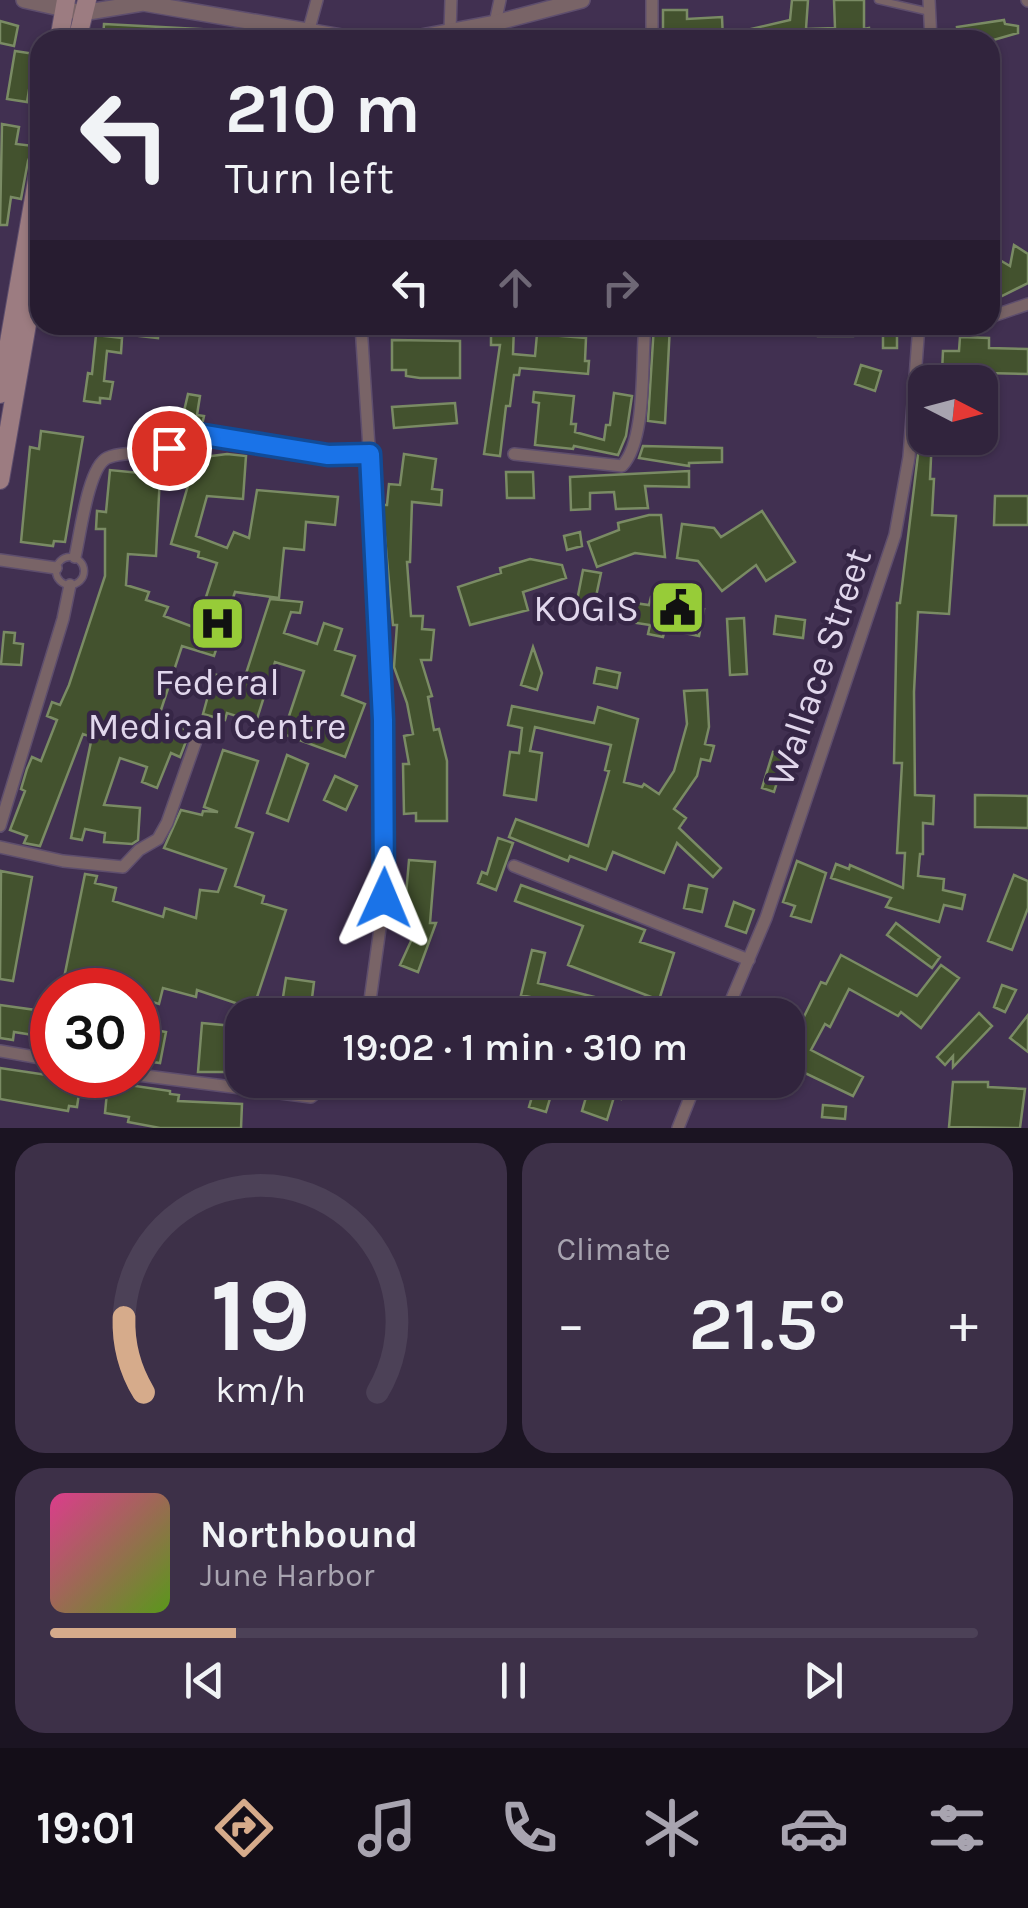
<!DOCTYPE html>
<meta charset="utf-8">
<style>
:root{--surface:#31243d;--page:#3d3048;--text:#f1f3f6;--muted:#a8a4b0;--line:#4c4157;--accent:#d6ab8b}
body{margin:0;font-family:Karla,sans-serif;background:var(--page);color:var(--text);height:100vh;display:flex;flex-direction:column;font-size:38px;white-space:nowrap}
*{box-sizing:border-box;margin:0}
p{font-size:32px;color:var(--muted)}
.icon{flex:none;width:55px;height:55px;fill:none;stroke:currentColor;stroke-width:2;stroke-linecap:round;stroke-linejoin:round}
.map{position:relative;height:1128px;overflow:hidden}
.sheet{display:flex;flex-direction:column;gap:15px;padding:15px;background:#1b1422;flex:1}
.sheet>*{flex:none}
.guide{position:absolute;left:30px;top:30px;width:970px;height:305px;border-radius:30px;box-shadow:0 2px 8px #0004,0 0 0 2px var(--line);background:#31243d;color:var(--text);overflow:hidden}
.needle{width:65px;rotate:96deg}
.tools{position:absolute;left:908px;top:365px;display:grid;gap:20px}
.tools a{display:grid;place-items:center;width:90px;height:90px;border-radius:20px;background:var(--surface);box-shadow:0 2px 8px #0004,0 0 0 2px var(--line);font-size:50px}
.speed{position:absolute;left:30px;top:968px;display:flex;gap:20px;font-size:50px;font-weight:700;text-align:center}
.speed>*{display:grid;place-content:center;width:130px;height:130px;border-radius:50%;background:var(--surface);box-shadow:0 2px 8px #0004,0 0 0 2px var(--line);line-height:1}
.speed .limit{border:15px solid #d22;background:#fff;color:#111}
.pin{position:absolute;display:grid;place-items:center;width:85px;height:85px;color:#fff;margin:-42px;border:5px solid #fff;border-radius:50%;box-shadow:0 2px 10px #0007}
.me{position:absolute;width:110px;margin:-55px;rotate:1deg;stroke-linejoin:round;filter:drop-shadow(0 0 8px #0008)}
.turn{display:flex;align-items:center;gap:35px;height:210px;padding:0 30px;font-size:45px}
.turn .icon{width:130px;height:130px;stroke-width:2.5}
.turn b{display:block;font-size:70px;line-height:85px}
.lanes{display:flex;align-items:center;height:95px;padding:0 30px;background:#0003;justify-content:center;gap:50px;direction:ltr}
.lanes .off{opacity:.35}
.big{font-size:75px;font-weight:600;line-height:1.1}
.sheet .card{flex:1;display:flex;flex-direction:column;justify-content:center;gap:15px;min-width:0;padding:0 35px;border-radius:30px;background:var(--page)}
.sheet .dial{align-items:center;gap:0}
.dial svg{height:260px;overflow:visible;fill:none;stroke:var(--line);stroke-width:7;stroke-linecap:round;text-anchor:middle}
.dial text{fill:var(--text);stroke:none}
.song{display:flex;align-items:center;gap:30px}
.cover{width:120px;height:120px;border-radius:15px;background:linear-gradient(135deg,hsl(330 70% 55%),hsl(90 70% 35%))}
.played{height:10px;border-radius:5px;background:linear-gradient(90deg,var(--accent) 20%,var(--line) 20%)}
.keys{display:flex;justify-content:space-around;direction:ltr}
.heat{display:flex;justify-content:space-between;align-items:center;font-size:55px;direction:ltr}
.sheet .tiles{flex:1;display:grid;gap:15px;grid-template-columns:1fr 1fr}
.card:last-child{grid-column:span 2}
.trip{position:absolute;left:225px;top:998px;width:580px;height:100px;border-radius:30px;background:var(--surface);box-shadow:0 2px 8px #0004,0 0 0 2px var(--line);font-weight:600;line-height:100px;text-align:center}
.tabs{display:flex;height:160px;justify-content:space-around;align-items:center;background:#140e18;color:var(--muted)}
.tabs .icon{width:70px;height:70px}
.tabs .on{color:var(--accent)}
.tabs b{font-size:45px;color:var(--text)}
.map>svg:first-child{display:block}
.building{fill:#43522e;stroke:#7a8b64;stroke-width:2.5}
.lines{fill:none;stroke-linecap:round;stroke-linejoin:round}
.service-casing{stroke:#5e4e6d;stroke-width:9}
.minor-casing{stroke:#5e4e6d;stroke-width:14}
.tertiary-casing{stroke:#5e4e6d;stroke-width:18}
.secondary-casing{stroke:#5e4e6d;stroke-width:20}
.service{stroke:#796467;stroke-width:6}
.minor{stroke:#796467;stroke-width:11}
.tertiary{stroke:#796467;stroke-width:15}
.secondary{stroke:#9c7c81;stroke-width:18}
.route-casing{stroke:#114b97;stroke-width:25}
.route{stroke:#1a73e8;stroke-width:18}
.labels{text-anchor:middle;stroke-width:9;stroke-linejoin:round;paint-order:stroke}
.poi-label{font-size:38px;fill:#e1d7ec;stroke:#362646;text-anchor:end}
.street-label{font-size:38px;fill:#e1d7ec;stroke:#362646}
</style>
<div class="map">
<svg width="1028" height="1128" viewBox="0 0 1028 1128">
<rect width="100%" height="100%" fill="#413051"/>
<path class="building" d="M 792,0 L 808,0 L 806,29 L 835,28 L 834,0 L 864,0 L 864,29 L 869,28 L 870,40 L 725,40 L 725,35 L 790,20 Z
M 663,10 L 687,10 L 687,19 L 722,17 L 723,40 L 663,40 Z
M 1004,20 L 1005,24 L 1018,26 L 1018,33 L 990,41 L 959,40 L 957,27 Z
M 0,21 L 18,26 L 14,46 L 0,43 Z
M 104,24 L 217,30 L 217,40 L 103,40 Z
M 15,51 L 35,54 L 27,102 L 7,99 Z
M 2,124 L 19,127 L 16,144 L 34,146 L 28,161 L 21,199 L 11,197 L 7,225 L 0,225 Z
M 1014,245 L 1028,254 L 1028,283 L 990,302 L 990,261 L 998,259 L 1010,266 Z
M 112,325 L 159,325 L 158,338 L 112,333 Z
M 491,325 L 514,326 L 513,354 L 535,356 L 537,334 L 586,338 L 585,361 L 589,361 L 588,374 L 520,368 L 519,375 L 514,375 L 510,406 L 506,406 L 500,456 L 484,454 L 500,345 L 491,345 Z
M 654,325 L 670,325 L 665,423 L 648,421 Z
M 818,325 L 853,325 L 853,336 L 818,336 Z
M 883,329 L 897,330 L 897,348 L 883,348 Z
M 96,335 L 122,338 L 121,353 L 107,351 L 104,381 L 113,382 L 110,399 L 100,398 L 100,403 L 84,401 L 88,373 L 92,374 Z
M 960,337 L 989,338 L 989,348 L 1028,349 L 1028,374 L 942,372 L 943,351 L 959,351 Z
M 392,340 L 460,341 L 460,378 L 420,378 L 406,376 L 406,370 L 392,370 Z
M 861,365 L 881,371 L 875,391 L 855,384 Z
M 534,392 L 574,396 L 571,424 L 576,424 L 575,432 L 604,440 L 606,425 L 610,425 L 614,393 L 632,396 L 626,436 L 618,455 L 574,446 L 573,449 L 535,445 L 539,403 L 533,402 Z
M 188,394 L 200,396 L 197,415 L 204,416 L 202,425 L 181,424 Z
M 455,403 L 457,423 L 394,428 L 392,407 Z
M 41,431 L 83,437 L 65,542 L 54,541 L 53,546 L 21,542 L 30,447 L 39,449 Z
M 920,438 L 932,438 L 930,479 L 934,479 L 932,515 L 956,516 L 949,614 L 918,612 L 914,692 L 915,795 L 934,796 L 933,824 L 923,823 L 923,854 L 920,854 L 918,876 L 944,879 L 943,890 L 965,895 L 962,909 L 944,905 L 939,922 L 886,907 L 891,898 L 831,878 L 836,864 L 849,869 L 850,865 L 903,888 L 905,853 L 897,853 L 902,763 L 894,763 L 897,603 L 900,603 Z
M 643,446 L 722,448 L 722,462 L 689,463 L 689,466 L 639,458 Z
M 227,454 L 246,456 L 243,499 L 207,496 L 196,536 L 227,548 L 234,532 L 249,538 L 257,490 L 338,497 L 335,525 L 306,522 L 304,550 L 284,548 L 279,598 L 235,592 L 214,656 L 182,646 L 158,719 L 190,731 L 180,757 L 171,753 L 157,788 L 142,782 L 147,767 L 120,758 L 104,805 L 140,808 L 138,840 L 132,844 L 104,842 L 105,833 L 85,829 L 82,840 L 71,838 L 92,737 L 83,734 L 40,846 L 24,843 L 27,836 L 10,830 L 25,791 L 21,789 L 27,769 L 32,757 L 41,761 L 57,720 L 47,716 L 52,702 L 60,705 L 69,685 L 105,576 L 105,529 L 96,529 L 97,511 L 106,512 L 110,470 L 160,475 L 156,556 L 128,554 L 126,585 L 149,592 L 146,600 L 168,607 L 164,616 L 196,628 L 217,563 L 198,557 L 199,552 L 171,544 L 196,458 Z
M 404,454 L 436,459 L 432,489 L 442,490 L 441,505 L 412,502 L 410,562 L 407,562 L 411,616 L 423,616 L 422,629 L 434,630 L 431,660 L 421,660 L 432,696 L 428,697 L 434,730 L 439,729 L 447,761 L 447,821 L 416,821 L 416,813 L 404,814 L 403,764 L 409,764 L 404,736 L 413,734 L 407,703 L 394,667 L 397,625 L 393,625 L 382,505 L 387,505 L 389,484 L 400,485 Z
M 689,471 L 689,487 L 645,486 L 648,508 L 616,509 L 614,492 L 590,493 L 590,509 L 571,510 L 570,477 Z
M 506,472 L 533,472 L 534,498 L 507,498 Z
M 995,496 L 1028,496 L 1028,525 L 994,525 Z
M 762,511 L 795,562 L 766,581 L 756,565 L 722,591 L 698,561 L 677,558 L 682,524 L 714,528 L 721,537 Z
M 649,515 L 661,515 L 665,557 L 635,553 L 597,567 L 588,542 L 619,530 L 618,523 Z
M 580,532 L 582,546 L 567,550 L 564,536 Z
M 530,559 L 562,565 L 566,578 L 523,592 L 528,610 L 470,625 L 458,587 L 501,573 L 500,568 Z
M 583,570 L 601,573 L 591,620 L 574,616 Z
M 651,597 L 704,609 L 699,636 L 665,629 L 663,637 L 648,634 L 650,625 L 617,620 L 620,601 L 649,605 Z
M 270,599 L 302,602 L 300,613 L 291,612 L 284,633 L 317,644 L 324,623 L 342,629 L 335,650 L 355,656 L 342,695 L 365,704 L 345,757 L 283,734 L 304,671 L 275,662 L 256,722 L 227,713 L 225,720 L 203,714 L 214,674 L 243,683 Z
M 776,616 L 805,620 L 803,638 L 774,634 Z
M 744,618 L 747,674 L 730,675 L 727,619 Z
M 4,632 L 15,633 L 14,643 L 23,644 L 21,665 L 1,664 Z
M 533,647 L 542,673 L 537,690 L 521,685 Z
M 597,668 L 620,673 L 617,688 L 594,683 Z
M 707,690 L 709,727 L 705,744 L 714,746 L 710,761 L 701,759 L 697,776 L 674,809 L 686,818 L 679,828 L 721,868 L 713,877 L 677,843 L 664,873 L 613,852 L 606,870 L 570,856 L 568,861 L 509,837 L 516,819 L 588,846 L 609,771 L 605,770 L 611,745 L 535,727 L 530,751 L 542,753 L 536,800 L 504,795 L 510,752 L 519,753 L 522,728 L 508,725 L 512,706 L 594,723 L 598,707 L 638,719 L 624,782 L 642,787 L 644,784 L 659,794 L 674,771 L 687,724 L 684,691 Z
M 223,750 L 258,761 L 236,827 L 253,833 L 235,886 L 264,896 L 262,903 L 286,910 L 253,1009 L 197,990 L 196,997 L 163,988 L 159,1004 L 139,998 L 141,990 L 62,988 L 85,874 L 97,876 L 95,883 L 116,888 L 113,901 L 163,917 L 165,908 L 196,918 L 200,890 L 218,892 L 226,869 L 164,848 L 181,810 L 202,815 L 203,811 L 218,812 L 204,807 Z
M 773,752 L 785,756 L 774,792 L 762,788 Z
M 287,755 L 308,764 L 288,821 L 267,813 Z
M 335,776 L 357,786 L 346,810 L 324,800 Z
M 975,795 L 1028,796 L 1028,828 L 975,827 Z
M 498,838 L 513,843 L 496,890 L 478,883 L 482,872 L 487,874 Z
M 409,860 L 435,862 L 430,923 L 436,923 L 418,972 L 400,965 L 417,928 L 403,929 Z
M 797,861 L 826,873 L 811,922 L 791,916 L 795,906 L 783,902 Z
M 1,871 L 32,877 L 13,981 L 0,979 Z
M 1014,875 L 1028,881 L 1028,908 L 1012,950 L 988,941 Z
M 521,885 L 645,930 L 640,942 L 674,953 L 659,1000 L 568,965 L 583,926 L 515,901 Z
M 689,885 L 707,889 L 702,912 L 684,908 Z
M 734,902 L 754,910 L 746,933 L 726,926 Z
M 896,923 L 940,957 L 932,968 L 887,935 Z
M 532,950 L 545,953 L 538,983 L 651,1011 L 651,1015 L 576,1015 L 546,1008 L 548,1001 L 521,995 Z
M 841,955 L 917,996 L 941,965 L 959,978 L 921,1028 L 901,1012 L 898,1016 L 849,989 L 830,1027 L 825,1024 L 811,1050 L 863,1077 L 853,1096 L 788,1065 L 800,1040 L 794,1037 L 821,982 L 826,984 Z
M 286,978 L 314,982 L 310,1014 L 281,1010 Z
M 1002,985 L 1016,990 L 1005,1012 L 994,1007 Z
M 37,1004 L 52,1006 L 52,1038 L 14,1032 L 13,1040 L 0,1038 L 0,1005 L 36,1010 Z
M 979,1013 L 992,1026 L 953,1067 L 953,1056 L 945,1065 L 937,1057 Z
M 1028,1015 L 1028,1052 L 1010,1038 Z
M 202,1023 L 233,1026 L 233,1031 L 242,1032 L 242,1072 L 198,1072 Z
M 138,1027 L 166,1032 L 160,1063 L 138,1060 Z
M 0,1068 L 81,1080 L 77,1107 L 69,1106 L 68,1111 L 0,1099 Z
M 537,1080 L 554,1085 L 546,1112 L 529,1107 Z
M 591,1080 L 624,1087 L 621,1099 L 614,1097 L 607,1120 L 582,1111 Z
M 108,1082 L 170,1091 L 170,1094 L 179,1095 L 178,1101 L 242,1104 L 241,1128 L 160,1128 L 128,1122 L 129,1117 L 105,1113 Z
M 953,1082 L 988,1082 L 988,1087 L 1025,1089 L 1020,1128 L 949,1127 Z
M 823,1105 L 846,1107 L 845,1119 L 822,1117 Z"/>
<g class="lines">
<defs>
<path id="service" d="M 878,0 L 930,12
M56 571a14 14 0 1 1 28 0a14 14 0 1 1-28 0Z"/>
<path id="minor" d="M 929,0 L 931,40
M 1027,0 L 1028,1
M 495,23 L 500,0
M 309,29 L 317,0
M 450,32 L 451,0
M 652,40 L 652,0
M 990,317 L 1028,304
M 361,325 L 379,600 L 385,819 L 384,899 L 368,1015
M 514,454 L 622,466 C 647,440 641,361 645,325
M 75,557 C 80,536 88,467 107,458 C 122,451 147,454 163,453 L 176,437 L 192,433 L 328,455 L 370,454
M 0,560 L 56,568
M 0,826 L 63,619 L 70,585
M 0,847 L 63,861 L 123,867 L 139,850 L 158,839 L 167,823 L 199,732
M 514,866 L 749,960
M 725,1015 L 766,918 L 895,535 L 909,457 L 919,325
M 0,1051 L 52,1060
M 138,1075 L 311,1097 L 331,1080
M 678,1128 L 697,1080"/>
<path id="tertiary" d="M 24,0 L 82,13 L 143,3 L 134,0
M 143,3 L 342,37 L 390,40
M 405,40 L 495,23 L 582,0"/>
<path id="secondary" d="M 59,40 L 66,0
M 77,40 L 87,0
M 0,394 L 40,163
M 0,480 L 40,249"/>
</defs>
<use href="#service" class="service-casing"/>
<use href="#minor" class="minor-casing"/>
<use href="#tertiary" class="tertiary-casing"/>
<use href="#secondary" class="secondary-casing"/>
<use href="#service" class="service"/>
<use href="#minor" class="minor"/>
<use href="#tertiary" class="tertiary"/>
<use href="#secondary" class="secondary"/>
</g>
<g class="lines">
<defs>
<path id="route" d="M 169,448 L 176,437 L 192,433 L 328,455 L 370,454 L 383,720 L 384,898"/>
</defs>
<use href="#route" class="route-casing"/>
<use href="#route" class="route"/>
</g>
<defs>
<symbol id="civic-square" viewBox="-11 -11 22 22"><rect x="-9" y="-9" width="18" height="18" rx="4" fill="#97cc38" stroke="#362646"/><path d="M-.6-6.5H3V-4.5H.6V-3L4-1V1h2V6H-6V1h2V-1L-.6-3ZM-1.2 2.5V6h2.4V2.5Z" fill="#111"/></symbol>
<symbol id="hospital-square" viewBox="-11 -11 22 22"><rect x="-9" y="-9" width="18" height="18" rx="4" fill="#97cc38" stroke="#362646"/><path d="M-5-5h3v3.5h4V-5h3V5h-3V1.5h-4V5h-3Z" fill="#111"/></symbol>
</defs>
<g fill-rule="evenodd">
<use href="#civic-square" x="646" y="576" width="63" height="63"/>
<use href="#hospital-square" x="186" y="592" width="63" height="63"/>
</g>
<g class="labels">
<g class="poi-label">
<text x="639" y="621">KOGIS</text>
<text x="217" y="695" text-anchor="middle">Federal<tspan x="217" dy="44">Medical Centre</tspan></text>
</g>
<g class="street-label">
<text transform="translate(819 667) rotate(-71)" y="13">Wallace Street</text>
</g>
</g>
</svg>
<div class="tools">
<a><svg class="needle" viewBox="-14 -14 28 28"><path d="M0-13l5 13h-10z" fill="#e53935"/><path d="M0 13l5-13h-10z" fill="#a8a4b0"/></svg></a>
</div>
<div class="speed"><div class="limit">30</div></div>
<div class="pin" style="left:169px;top:448px;background:#d93025"><svg class="icon" aria-label="arrive" viewBox="0 0 24 24"><path d="M6 21V4h12l-3 4 3 4H6"/></svg></div>
<svg class="me" style="left:384px;top:898px" viewBox="-20 -20 40 40"><path d="M0-17L14 15 0 8-14 15z" fill="#1a73e8" stroke="#fff" stroke-width="4"/></svg>
<div class="trip">19:02 · 1 min · 310 m</div>
<div class="guide">
<div class="turn"><svg class="icon" aria-label="left" viewBox="0 0 24 24"><path d="M17 20v-9H6M10 6l-5 5 5 5"/></svg><div><b>210 m</b>Turn left</div></div>
<div class="lanes"><svg class="icon" aria-label="left" viewBox="0 0 24 24"><path d="M17 20v-9H6M10 6l-5 5 5 5"/></svg><svg class="icon off" aria-label="ahead" viewBox="0 0 24 24"><path d="M12 20V5M6 11l6-6 6 6"/></svg><svg class="icon off" aria-label="right" viewBox="0 0 24 24"><path d="M7 20v-9h11M14 6l5 5-5 5"/></svg></div>
</div>
</div>
<section class="sheet">
<div class="tiles">
<div class="card dial"><svg viewBox="0 0 100 80">
<path d="M14 69A42 42 0 1 1 86 69"/>
<path d="M14 69A42 42 0 0 1 8 46" stroke="#d6ab8b"/>
<text x="50" y="56" font-size="32" font-weight="700">19</text>
<text x="50" y="72" font-size="11">km/h</text>
</svg></div>
<div class="card"><p>Climate</p>
<div class="heat"><a>−</a><b class="big">21.5°</b><a>+</a></div>
</div>
<div class="card">
<div class="song"><i class="cover"></i><div><b>Northbound</b><p>June Harbor</p></div></div>
<div class="played"></div>
<div class="keys"><svg class="icon" aria-label="previous" viewBox="0 0 24 24"><path d="M18 5L8 12l10 7zM5 5v14"/></svg><svg class="icon" aria-label="pause" viewBox="0 0 24 24"><path d="M8 5v14M16 5v14"/></svg><svg class="icon" aria-label="next" viewBox="0 0 24 24"><path d="M6 5l10 7-10 7zM19 5v14"/></svg></div>
</div>
</div>
</section>
<nav class="tabs">
<b>19:01</b>
<svg class="icon on" aria-label="directions" viewBox="0 0 24 24"><path d="M12 3l9 9-9 9-9-9zM9 14v-3h6M13 9l2 2-2 2"/></svg>
<svg class="icon" aria-label="music" viewBox="0 0 24 24"><path d="M9 18V5l10-2v13"/><circle cx="6" cy="18" r="3"/><circle cx="16" cy="16" r="3"/></svg>
<svg class="icon" aria-label="phone" viewBox="0 0 24 24"><path d="M5 4h4l2 5-3 2q2 4 5 5l2-3 5 2v4C11 20 4 13 5 4z"/></svg>
<svg class="icon" aria-label="climate" viewBox="0 0 24 24"><path d="M12 3v18M4 7l16 10M4 17L20 7"/></svg>
<svg class="icon" aria-label="car" viewBox="0 0 24 24"><path d="M5 17H2v-5l4-1 3-4h7l3 4 3 1v5h-3M9 17h6M6 11h13"/><circle cx="7" cy="17" r="2"/><circle cx="17" cy="17" r="2"/></svg>
<svg class="icon" aria-label="filters" viewBox="0 0 24 24"><path d="M4 7h16M4 17h16"/><circle cx="9" cy="7" r="2"/><circle cx="15" cy="17" r="2"/></svg>
</nav>
